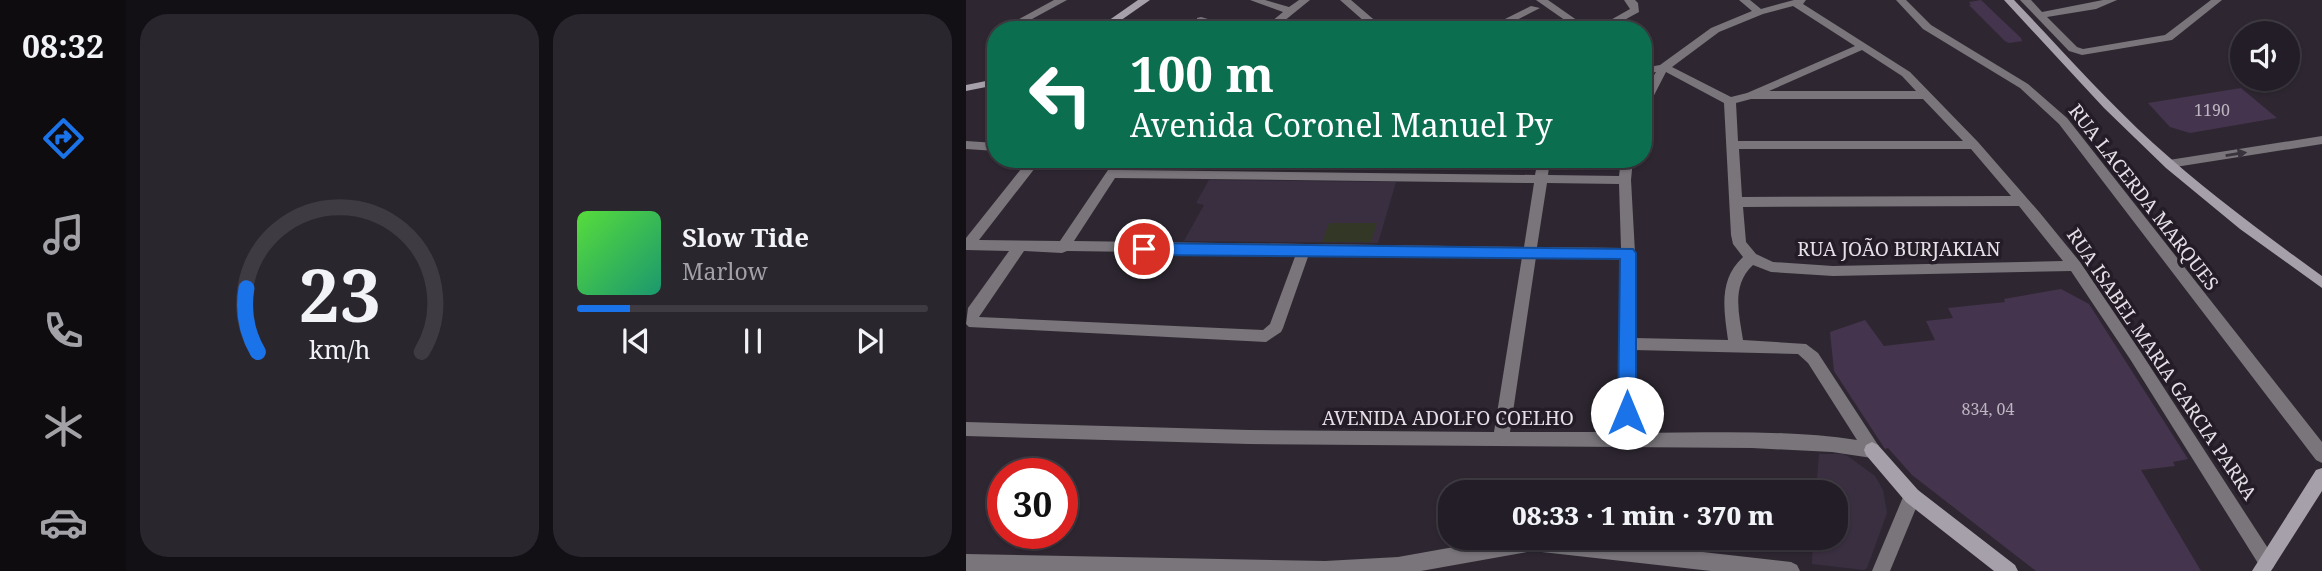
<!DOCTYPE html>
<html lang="pt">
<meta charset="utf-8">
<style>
:root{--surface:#221d26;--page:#2a262e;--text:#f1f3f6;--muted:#a2a2a7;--line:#3f3b43;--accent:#1a73e8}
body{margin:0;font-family:"Noto Serif",serif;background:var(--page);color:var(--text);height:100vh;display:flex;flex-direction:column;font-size:26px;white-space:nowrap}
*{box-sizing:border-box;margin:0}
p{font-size:23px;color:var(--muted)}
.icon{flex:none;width:38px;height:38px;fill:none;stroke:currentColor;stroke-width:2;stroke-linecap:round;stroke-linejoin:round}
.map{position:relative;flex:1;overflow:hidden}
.details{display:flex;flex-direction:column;gap:14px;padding:14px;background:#131015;width:840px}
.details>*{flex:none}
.guide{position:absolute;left:21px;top:21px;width:665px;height:147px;border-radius:28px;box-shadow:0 2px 5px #0004,0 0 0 2px var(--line);background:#0b6e4f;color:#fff;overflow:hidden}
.buttons{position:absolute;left:1264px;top:21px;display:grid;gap:14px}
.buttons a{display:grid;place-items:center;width:70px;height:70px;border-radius:50%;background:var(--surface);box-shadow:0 2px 5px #0004,0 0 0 2px var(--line);font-size:35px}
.speed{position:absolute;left:21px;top:458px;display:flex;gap:14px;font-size:35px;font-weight:700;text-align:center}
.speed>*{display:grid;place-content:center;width:91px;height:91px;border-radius:50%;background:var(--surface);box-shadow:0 2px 5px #0004,0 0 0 2px var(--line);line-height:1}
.speed .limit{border:10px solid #d22;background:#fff;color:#111}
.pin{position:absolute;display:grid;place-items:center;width:60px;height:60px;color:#fff;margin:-30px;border:4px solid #fff;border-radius:50%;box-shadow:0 2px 7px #0007}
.me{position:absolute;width:77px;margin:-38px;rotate:0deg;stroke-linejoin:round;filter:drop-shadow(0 0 5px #0008)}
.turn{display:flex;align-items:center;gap:24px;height:147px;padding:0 28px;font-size:32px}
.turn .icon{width:91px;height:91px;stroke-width:2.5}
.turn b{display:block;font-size:49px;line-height:60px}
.details .tile{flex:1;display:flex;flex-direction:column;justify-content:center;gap:10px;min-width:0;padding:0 24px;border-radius:28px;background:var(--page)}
.details .dial{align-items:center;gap:0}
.dial svg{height:182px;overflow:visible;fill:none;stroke:var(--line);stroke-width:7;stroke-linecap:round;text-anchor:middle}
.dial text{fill:var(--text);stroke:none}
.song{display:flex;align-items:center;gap:21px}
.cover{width:84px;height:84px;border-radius:10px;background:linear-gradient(135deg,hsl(110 70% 55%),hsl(160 70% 35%))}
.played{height:7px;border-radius:4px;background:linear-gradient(90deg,var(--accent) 15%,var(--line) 15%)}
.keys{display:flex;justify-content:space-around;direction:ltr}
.details .tiles{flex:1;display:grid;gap:14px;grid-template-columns:repeat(2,1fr)}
.trip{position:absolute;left:472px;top:480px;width:410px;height:70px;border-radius:28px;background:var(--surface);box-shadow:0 2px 5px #0004,0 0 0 2px var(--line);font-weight:800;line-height:70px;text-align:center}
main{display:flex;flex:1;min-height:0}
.tabs{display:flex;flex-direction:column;width:126px;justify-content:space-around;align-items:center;background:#0e0c0f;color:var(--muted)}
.tabs .icon{width:49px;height:49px}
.tabs .selected{color:var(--accent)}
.tabs b{font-size:32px;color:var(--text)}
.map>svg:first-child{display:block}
.built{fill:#3a2f40}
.green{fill:#333726}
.building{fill:#44344d}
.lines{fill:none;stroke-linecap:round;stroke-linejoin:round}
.street{fill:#79757b;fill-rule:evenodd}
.secondary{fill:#a6a0aa;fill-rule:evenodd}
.oneway{fill:#39333d}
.route{fill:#1a73e8;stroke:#114b97;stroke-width:2}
.labels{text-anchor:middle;stroke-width:7;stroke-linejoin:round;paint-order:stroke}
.number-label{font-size:16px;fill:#bdb5c0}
.street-label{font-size:19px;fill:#e5e0e7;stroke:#241d28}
</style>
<main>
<nav class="tabs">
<b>08:32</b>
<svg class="icon selected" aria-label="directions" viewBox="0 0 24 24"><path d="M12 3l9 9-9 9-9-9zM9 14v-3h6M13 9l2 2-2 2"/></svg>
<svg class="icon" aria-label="music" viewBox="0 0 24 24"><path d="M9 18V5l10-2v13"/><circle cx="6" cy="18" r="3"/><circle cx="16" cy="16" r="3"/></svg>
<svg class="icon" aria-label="phone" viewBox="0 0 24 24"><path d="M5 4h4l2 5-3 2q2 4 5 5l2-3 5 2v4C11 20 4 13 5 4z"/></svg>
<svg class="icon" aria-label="climate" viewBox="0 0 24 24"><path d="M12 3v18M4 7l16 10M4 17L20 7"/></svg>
<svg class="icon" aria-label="car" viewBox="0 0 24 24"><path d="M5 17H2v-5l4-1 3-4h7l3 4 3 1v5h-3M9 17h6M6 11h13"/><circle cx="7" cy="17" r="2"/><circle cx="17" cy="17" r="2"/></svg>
</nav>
<section class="details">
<div class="tiles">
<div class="tile dial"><svg viewBox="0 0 100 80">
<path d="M14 69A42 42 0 1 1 86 69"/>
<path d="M14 69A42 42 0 0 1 9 41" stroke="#1a73e8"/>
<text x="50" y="56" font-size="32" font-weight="700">23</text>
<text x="50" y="72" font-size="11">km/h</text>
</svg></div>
<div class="tile">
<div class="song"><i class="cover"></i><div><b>Slow Tide</b><p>Marlow</p></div></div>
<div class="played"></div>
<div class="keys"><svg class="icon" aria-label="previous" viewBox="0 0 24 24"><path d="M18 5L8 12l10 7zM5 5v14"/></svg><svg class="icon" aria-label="pause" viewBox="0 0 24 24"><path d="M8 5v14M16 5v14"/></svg><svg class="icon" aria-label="next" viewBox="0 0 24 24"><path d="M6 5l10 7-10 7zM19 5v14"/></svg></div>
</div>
</div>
</section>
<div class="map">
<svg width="1356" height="571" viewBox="0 0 1356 571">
<rect width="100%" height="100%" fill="#2e2732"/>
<path class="built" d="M 243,180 L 430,182 L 412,243 L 218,241 L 238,205 L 230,203 Z
M 853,454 L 877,454 L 883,457 L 909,476 L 917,490 L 921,513 L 901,568 L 898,570 L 846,564 L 847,537 L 870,537 L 870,492 L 850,492 Z"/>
<path class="green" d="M 363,223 L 411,223 L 405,242 L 356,242 Z"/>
<path class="building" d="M 1015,0 L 1055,38 L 1056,41 L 1043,43 L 1039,41 L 1003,5 L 1005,5 L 1003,2 Z
M 1275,88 L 1311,118 L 1224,133 L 1204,127 L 1182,103 Z
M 1095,289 L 1123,304 L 1222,459 L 1207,462 L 1209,466 L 1175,470 L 1235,571 L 1070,571 L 946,475 L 922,448 L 919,449 L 868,371 L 864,332 L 899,320 L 918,346 L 969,340 L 960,321 L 987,318 L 982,308 L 1039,302 L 1038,299 Z"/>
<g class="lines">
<path class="street" d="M 88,0 L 101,0 L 55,25 L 46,23 Z
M 284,0 L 299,0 L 323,7 L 333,0 L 344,0 L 307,30 L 295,30 L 317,12 Z
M 374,0 L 385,0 L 420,30 L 408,30 L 405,26 L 397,30 L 383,30 L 399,22 Z
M 570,0 L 582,0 L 625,30 L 613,30 Z
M 658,0 L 669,0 L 672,3 L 673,12 L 640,30 L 627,30 L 664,9 Z
M 773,0 L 784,0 L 795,9 L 828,0 L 840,0 L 837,4 L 944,72 L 1012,142 L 1074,213 L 1114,262 L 1174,351 L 1307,556 L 1310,562 L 1307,568 L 1301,571 L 1295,568 L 1164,359 L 1105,271 L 867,276 L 805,272 L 787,265 C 765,285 773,314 777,340 L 840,344 L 852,353 L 912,445 L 914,450 L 912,455 L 906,458 L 866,452 L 786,448 L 283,444 L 0,436 L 0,422 L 283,430 L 528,432 L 556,257 L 343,254 L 317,328 L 315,332 L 300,342 L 3,327 L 0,324 L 2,308 L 43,251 L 0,250 L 0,238 L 63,159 L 76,159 L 13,240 L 94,241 L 142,170 L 108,163 L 102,159 L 129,159 L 147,163 L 150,159 L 162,159 L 155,170 L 569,175 L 572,159 L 584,159 L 582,175 L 653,176 L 655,159 L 667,159 L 665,180 L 669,253 L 668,338 L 762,340 C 758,310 752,280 777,257 L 767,244 L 765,235 L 758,103 L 700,72 L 683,105 L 677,109 L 677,94 L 690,72 L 677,74 L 677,68 L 694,65 L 745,28 L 786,11 ZM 827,6 L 889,46 L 781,93 L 765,97 L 706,67 L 753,32 L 797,14 ZM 896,50 L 936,76 L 950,91 L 803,91 ZM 785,99 L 957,99 L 997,141 L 772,141 L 770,103 ZM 773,149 L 1005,149 L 1045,196 L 776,197 ZM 149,178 L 568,183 L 558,247 L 108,241 ZM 581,183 L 653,184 L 655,248 L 571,247 ZM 1053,206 L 1097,261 L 867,266 L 807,262 L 790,254 L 780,242 L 777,207 ZM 58,251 L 96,253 L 101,251 L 330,254 L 304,324 L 297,330 L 13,317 ZM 570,257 L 655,258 L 652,432 L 544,432 ZM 668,350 L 832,354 L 842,363 L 891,440 C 818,429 742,433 668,433 Z
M 930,0 L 940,0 L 965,25 L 1062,84 L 1101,118 L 1356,442 L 1356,463 L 1350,460 L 1093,124 L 1054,88 L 957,29 Z
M 1054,0 L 1065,0 L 1076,12 L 1137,0 L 1151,0 L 1130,9 L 1081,17 L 1111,47 L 1117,49 L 1199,35 L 1245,0 L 1256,0 L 1206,40 L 1116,55 L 1103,51 Z
M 565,6 L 574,8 L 531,30 L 517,30 Z
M 235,17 L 273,28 L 274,30 L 257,30 L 231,22 L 231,18 Z
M 584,22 L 588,23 L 588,27 L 582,30 L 568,30 Z
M 1356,136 L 1356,144 L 1203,168 L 1197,164 L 1203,160 Z
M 0,141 L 30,143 L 30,151 L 0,149 Z
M 946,488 L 952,490 L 955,496 L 924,571 L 906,571 L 940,490 Z
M 544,537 L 604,537 L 825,562 L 831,565 L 834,571 L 745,571 L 567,551 L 455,571 L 0,571 L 0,554 L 359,561 L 432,557 Z"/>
<path class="secondary" d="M 172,0 L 184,0 L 141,30 L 129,30 Z
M 1038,0 L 1048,0 C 1094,48 1138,98 1187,143 C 1240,191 1298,234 1356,276 L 1356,288 L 1274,229 L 1200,168 L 1138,108 Z
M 30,79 L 30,85 L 0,91 L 0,85 Z
M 906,442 L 912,445 L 952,490 L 1049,565 L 1052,571 L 1028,571 L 940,502 L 900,455 L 898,450 L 900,445 Z
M 1356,468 L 1356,491 L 1305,571 L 1286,571 L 1350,470 Z"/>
</g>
<defs><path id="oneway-solid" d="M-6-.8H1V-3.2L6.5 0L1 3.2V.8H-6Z" transform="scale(1.75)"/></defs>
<use class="oneway" href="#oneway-solid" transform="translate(1270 154) rotate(-9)"/>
<path class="route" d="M 178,243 L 667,249 L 670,253 L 670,413 L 667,419 L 661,421 L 654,419 L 652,413 L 654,259 L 178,255 L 170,249 Z"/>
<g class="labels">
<g class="number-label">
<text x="1246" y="116">1190</text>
<text x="1022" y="415">834, 04</text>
</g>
<g class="street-label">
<text transform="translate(1178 197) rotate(52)" y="7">RUA LACERDA MARQUES</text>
<text x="933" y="256">RUA JOÃO BURJAKIAN</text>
<text transform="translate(1196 364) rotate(56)" y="7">RUA ISABEL MARIA GARCIA PARRA</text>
<text x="482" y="425">AVENIDA ADOLFO COELHO</text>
</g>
</g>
</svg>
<div class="buttons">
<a><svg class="icon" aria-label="sound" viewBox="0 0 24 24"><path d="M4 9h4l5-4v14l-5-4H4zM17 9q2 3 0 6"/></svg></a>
</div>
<div class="speed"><div class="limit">30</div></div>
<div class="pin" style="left:178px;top:249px;background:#d93025"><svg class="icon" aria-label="arrive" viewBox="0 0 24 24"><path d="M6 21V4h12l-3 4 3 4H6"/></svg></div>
<svg class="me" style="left:661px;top:413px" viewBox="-20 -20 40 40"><circle r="19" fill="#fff"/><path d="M0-13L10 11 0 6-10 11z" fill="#1a73e8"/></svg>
<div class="trip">08:33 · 1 min · 370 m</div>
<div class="guide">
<div class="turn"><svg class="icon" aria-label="left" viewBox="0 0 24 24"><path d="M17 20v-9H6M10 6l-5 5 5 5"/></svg><div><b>100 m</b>Avenida Coronel Manuel Py</div></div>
</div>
</div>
</main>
